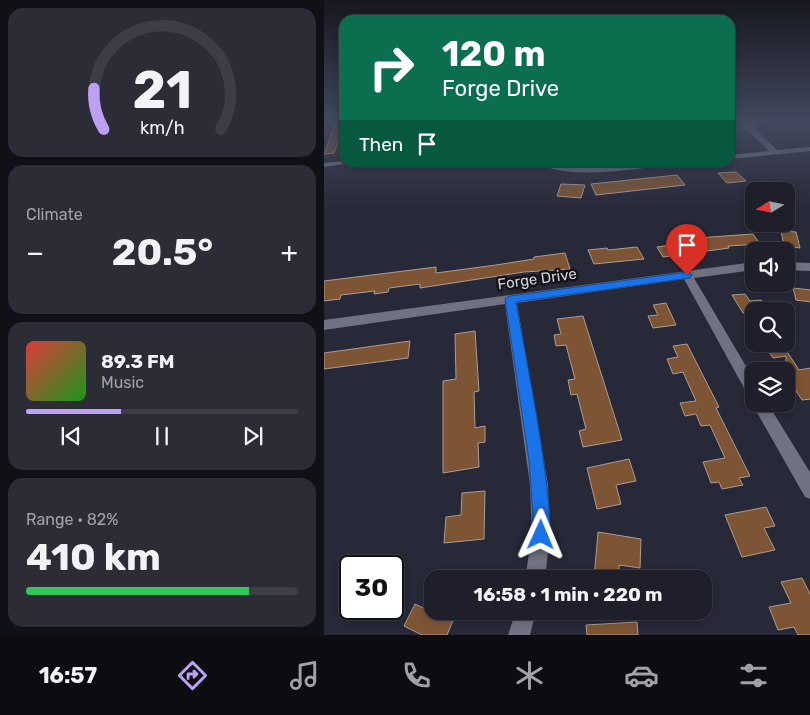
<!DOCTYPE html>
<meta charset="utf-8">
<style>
:root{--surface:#1e1f2a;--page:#2b2c36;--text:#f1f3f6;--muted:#a1a2a8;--line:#3c3d47;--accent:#bca0f2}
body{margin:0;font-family:Rubik,sans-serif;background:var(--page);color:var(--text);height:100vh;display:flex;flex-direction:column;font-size:19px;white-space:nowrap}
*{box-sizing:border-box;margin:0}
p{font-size:16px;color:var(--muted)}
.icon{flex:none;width:28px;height:28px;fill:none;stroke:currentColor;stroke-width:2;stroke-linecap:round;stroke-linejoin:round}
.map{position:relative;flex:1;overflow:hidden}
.details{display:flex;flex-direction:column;gap:8px;padding:8px;background:#101117;width:324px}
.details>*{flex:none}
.banner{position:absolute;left:15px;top:15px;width:396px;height:152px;border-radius:15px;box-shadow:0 2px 8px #0003,0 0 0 1px var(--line);background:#0b6e4f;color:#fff;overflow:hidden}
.needle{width:32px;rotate:260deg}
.controls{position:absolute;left:421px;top:182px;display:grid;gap:10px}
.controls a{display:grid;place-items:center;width:50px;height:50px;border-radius:10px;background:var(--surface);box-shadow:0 2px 8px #0003,0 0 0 1px var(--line);font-size:25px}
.speed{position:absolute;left:15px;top:555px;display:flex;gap:10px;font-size:25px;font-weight:700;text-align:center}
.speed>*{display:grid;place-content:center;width:65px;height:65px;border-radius:50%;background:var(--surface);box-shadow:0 2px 8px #0003,0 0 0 1px var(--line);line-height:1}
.speed .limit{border:2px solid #111;border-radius:8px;background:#fff;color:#111}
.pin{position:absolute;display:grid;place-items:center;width:42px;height:42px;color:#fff;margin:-51px -21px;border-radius:50% 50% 50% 0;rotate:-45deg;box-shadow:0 0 5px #0007}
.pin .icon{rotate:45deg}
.me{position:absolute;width:55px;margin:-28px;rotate:1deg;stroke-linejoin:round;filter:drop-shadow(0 0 4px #0008)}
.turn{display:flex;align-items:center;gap:18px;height:105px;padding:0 20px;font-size:22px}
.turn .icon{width:65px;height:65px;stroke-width:2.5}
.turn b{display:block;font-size:35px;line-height:42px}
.then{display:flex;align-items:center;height:48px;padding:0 20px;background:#0003;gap:10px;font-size:19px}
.big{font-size:38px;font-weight:700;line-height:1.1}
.details .card{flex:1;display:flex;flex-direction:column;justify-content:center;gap:8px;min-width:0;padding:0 18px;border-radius:15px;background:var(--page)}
.details .dial{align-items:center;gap:0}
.dial svg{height:130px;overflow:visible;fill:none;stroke:var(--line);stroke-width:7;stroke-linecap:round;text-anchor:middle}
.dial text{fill:var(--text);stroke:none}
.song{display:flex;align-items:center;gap:15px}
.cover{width:60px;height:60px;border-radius:8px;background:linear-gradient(135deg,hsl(0 70% 55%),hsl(120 70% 35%))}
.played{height:5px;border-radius:2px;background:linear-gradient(90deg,var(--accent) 35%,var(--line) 35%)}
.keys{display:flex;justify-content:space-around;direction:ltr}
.heat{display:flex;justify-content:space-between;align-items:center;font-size:28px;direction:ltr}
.charge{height:8px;border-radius:4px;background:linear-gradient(90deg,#34c759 82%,var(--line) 0)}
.trip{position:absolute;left:100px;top:570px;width:288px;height:50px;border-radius:15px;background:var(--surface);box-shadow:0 2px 8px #0003,0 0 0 1px var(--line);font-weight:700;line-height:50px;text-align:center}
.tab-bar{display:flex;height:80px;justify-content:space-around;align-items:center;background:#0c0c11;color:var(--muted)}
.tab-bar .icon{width:35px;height:35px}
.tab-bar .selected{color:var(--accent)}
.tab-bar b{font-size:22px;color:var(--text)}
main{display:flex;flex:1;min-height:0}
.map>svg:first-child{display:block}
.building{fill:#7d5535;stroke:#ad9c90}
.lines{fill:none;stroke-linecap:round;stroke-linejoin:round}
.street{fill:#707283;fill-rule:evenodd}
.route{fill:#1a73e8;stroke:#114b97}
.labels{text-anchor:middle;stroke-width:5;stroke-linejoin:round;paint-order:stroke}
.street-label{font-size:15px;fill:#d0d2dc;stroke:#121219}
</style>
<main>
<section class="details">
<div class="card dial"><svg viewBox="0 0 100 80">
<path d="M14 69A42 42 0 1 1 86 69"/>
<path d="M14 69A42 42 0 0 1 8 44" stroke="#bca0f2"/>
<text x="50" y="56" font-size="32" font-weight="700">21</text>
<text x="50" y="72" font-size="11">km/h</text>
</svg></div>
<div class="card"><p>Climate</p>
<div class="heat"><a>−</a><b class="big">20.5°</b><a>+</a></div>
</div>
<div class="card">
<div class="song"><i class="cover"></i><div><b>89.3 FM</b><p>Music</p></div></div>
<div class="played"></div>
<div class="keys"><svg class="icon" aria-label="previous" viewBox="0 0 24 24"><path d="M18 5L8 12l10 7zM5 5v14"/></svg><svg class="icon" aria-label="pause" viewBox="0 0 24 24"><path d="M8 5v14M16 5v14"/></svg><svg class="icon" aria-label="next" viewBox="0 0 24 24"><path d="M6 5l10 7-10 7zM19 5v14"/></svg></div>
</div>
<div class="card"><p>Range · 82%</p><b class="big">410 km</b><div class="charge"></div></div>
</section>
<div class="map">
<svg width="487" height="635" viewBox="0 0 487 635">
<rect width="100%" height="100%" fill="#282938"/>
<path class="building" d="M 12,121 L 20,121 L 20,127 L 10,153 L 0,154 Z
M 412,172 L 422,181 L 403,183 L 394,173 Z
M 353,175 L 361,185 L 272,195 L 267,184 Z
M 237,184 L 261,185 L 257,198 L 233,196 Z
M 457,231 L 472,232 L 476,248 L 460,246 Z
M 429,234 L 436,244 L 404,246 L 405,248 L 339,257 L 333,247 L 375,241 L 373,238 Z
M 313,247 L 320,259 L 270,264 L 264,250 L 283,248 L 284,250 Z
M 241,253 L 246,269 L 200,272 L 96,288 L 96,284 L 65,288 L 64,292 L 50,294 L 51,291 L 17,295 L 16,299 L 0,301 L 0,281 L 112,267 L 112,273 L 172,265 L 210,259 L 210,257 Z
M 469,288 L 487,290 L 487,302 L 472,300 Z
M 421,294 L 426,301 L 437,300 L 444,310 L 419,313 L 408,295 Z
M 342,303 L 352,325 L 329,328 L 324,316 L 334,315 L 329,305 Z
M 259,316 L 298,440 L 259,447 L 255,431 L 262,429 L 253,394 L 247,395 L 244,380 L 251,379 L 242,345 L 232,346 L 230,335 L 237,334 L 233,319 Z
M 151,331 L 155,391 L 150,392 L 151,428 L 161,426 L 161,442 L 154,443 L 155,467 L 119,473 L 119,381 L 132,379 L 131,334 Z
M 86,341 L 84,358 L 0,369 L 0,353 Z
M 363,344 L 395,407 L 392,408 L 426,476 L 415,478 L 419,485 L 398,489 L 395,482 L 387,483 L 379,462 L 401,458 L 386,425 L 377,426 L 372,414 L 361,416 L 356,403 L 372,401 L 359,372 L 349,374 L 343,359 L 354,357 L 349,346 Z
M 440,344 L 458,344 L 475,370 L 487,368 L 487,399 L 478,400 L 462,376 L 462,356 L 449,358 Z
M 305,459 L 312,481 L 292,485 L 297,504 L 273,509 L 263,468 Z
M 161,491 L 160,539 L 120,543 L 122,517 L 137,515 L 138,493 Z
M 442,507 L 451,526 L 440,528 L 451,550 L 418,557 L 401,515 Z
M 274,532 L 317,539 L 316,568 L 295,565 L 295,579 L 270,579 Z
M 478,578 L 487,596 L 487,635 L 474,635 L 470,627 L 454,630 L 445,607 L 467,603 L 457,582 Z
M 91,604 L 106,611 L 133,611 L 123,635 L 98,635 L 80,626 Z
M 313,622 L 314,635 L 263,635 L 262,625 Z"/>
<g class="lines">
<path class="street" d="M 412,121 L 420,121 L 426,125 L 430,121 L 438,121 L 430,128 L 453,150 L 487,147 L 487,151 L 406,159 L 406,155 L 445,151 L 423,130 Z
M 20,161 L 20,162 L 35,162 L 0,167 L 0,163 Z
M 211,162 L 266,167 L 327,162 L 355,162 C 348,166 337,166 329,167 C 297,171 239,179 211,162 Z
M 430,262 L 430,270 L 370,278 L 430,380 L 430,399 L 425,397 L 360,279 L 193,303 L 224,485 L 226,535 L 221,579 L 201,579 L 208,535 L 206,485 L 181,304 L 0,330 L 0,320 Z
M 462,262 L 487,263 L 487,271 L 462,270 Z
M 430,401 L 430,404 L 444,404 L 487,474 L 487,499 L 481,497 L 431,409 L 429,404 Z
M 192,611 L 212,611 L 206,635 L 184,635 Z"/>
</g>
<linearGradient id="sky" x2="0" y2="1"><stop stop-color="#16171f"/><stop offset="0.58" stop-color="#42495e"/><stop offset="1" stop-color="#42495e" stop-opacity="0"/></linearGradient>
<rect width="487" height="210" fill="url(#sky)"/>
<path class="route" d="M 363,272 L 366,273 L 368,275 L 366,278 L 192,302 C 203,364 216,426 223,488 C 224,505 229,525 223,541 L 217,544 L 211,541 L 208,535 L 209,515 L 205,461 L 181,299 L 186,296 Z"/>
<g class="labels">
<g class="street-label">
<text transform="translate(213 279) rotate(-8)" y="5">Forge Drive</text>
</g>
</g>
</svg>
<div class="controls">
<a><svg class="needle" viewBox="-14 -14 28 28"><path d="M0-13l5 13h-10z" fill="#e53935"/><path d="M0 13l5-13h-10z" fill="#a1a2a8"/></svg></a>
<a><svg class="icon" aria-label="sound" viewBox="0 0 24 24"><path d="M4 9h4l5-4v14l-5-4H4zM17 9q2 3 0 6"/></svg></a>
<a><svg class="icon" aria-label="search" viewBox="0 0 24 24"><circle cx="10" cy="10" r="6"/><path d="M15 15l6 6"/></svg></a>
<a><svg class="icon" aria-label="layers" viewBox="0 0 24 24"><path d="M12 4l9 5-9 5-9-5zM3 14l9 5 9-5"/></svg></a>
</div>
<div class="speed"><div class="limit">30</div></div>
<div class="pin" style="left:363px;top:275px;background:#d93025"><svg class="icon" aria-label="arrive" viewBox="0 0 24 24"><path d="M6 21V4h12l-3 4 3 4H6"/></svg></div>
<svg class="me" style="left:217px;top:535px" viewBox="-20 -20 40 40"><path d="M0-17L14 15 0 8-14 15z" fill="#1a73e8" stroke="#fff" stroke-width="4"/></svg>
<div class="trip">16:58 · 1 min · 220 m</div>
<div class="banner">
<div class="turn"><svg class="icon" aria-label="right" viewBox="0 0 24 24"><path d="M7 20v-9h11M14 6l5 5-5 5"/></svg><div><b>120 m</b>Forge Drive</div></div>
<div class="then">Then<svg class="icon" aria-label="arrive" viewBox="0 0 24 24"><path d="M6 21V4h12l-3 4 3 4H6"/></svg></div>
</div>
</div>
</main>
<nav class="tab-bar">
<b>16:57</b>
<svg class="icon selected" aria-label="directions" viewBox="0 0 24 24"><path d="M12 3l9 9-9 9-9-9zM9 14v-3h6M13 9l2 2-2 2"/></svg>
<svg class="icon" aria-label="music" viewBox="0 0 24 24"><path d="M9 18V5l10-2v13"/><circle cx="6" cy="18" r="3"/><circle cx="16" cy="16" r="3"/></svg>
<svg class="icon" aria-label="phone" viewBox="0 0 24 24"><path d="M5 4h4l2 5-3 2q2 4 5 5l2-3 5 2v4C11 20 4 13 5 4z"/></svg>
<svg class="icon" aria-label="climate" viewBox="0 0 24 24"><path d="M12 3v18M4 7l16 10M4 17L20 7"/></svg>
<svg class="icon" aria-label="car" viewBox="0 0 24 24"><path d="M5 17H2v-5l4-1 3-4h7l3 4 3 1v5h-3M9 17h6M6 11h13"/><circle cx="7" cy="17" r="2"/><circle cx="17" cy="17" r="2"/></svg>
<svg class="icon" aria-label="filters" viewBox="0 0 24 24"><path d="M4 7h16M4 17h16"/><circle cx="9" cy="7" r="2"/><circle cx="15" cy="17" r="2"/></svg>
</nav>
